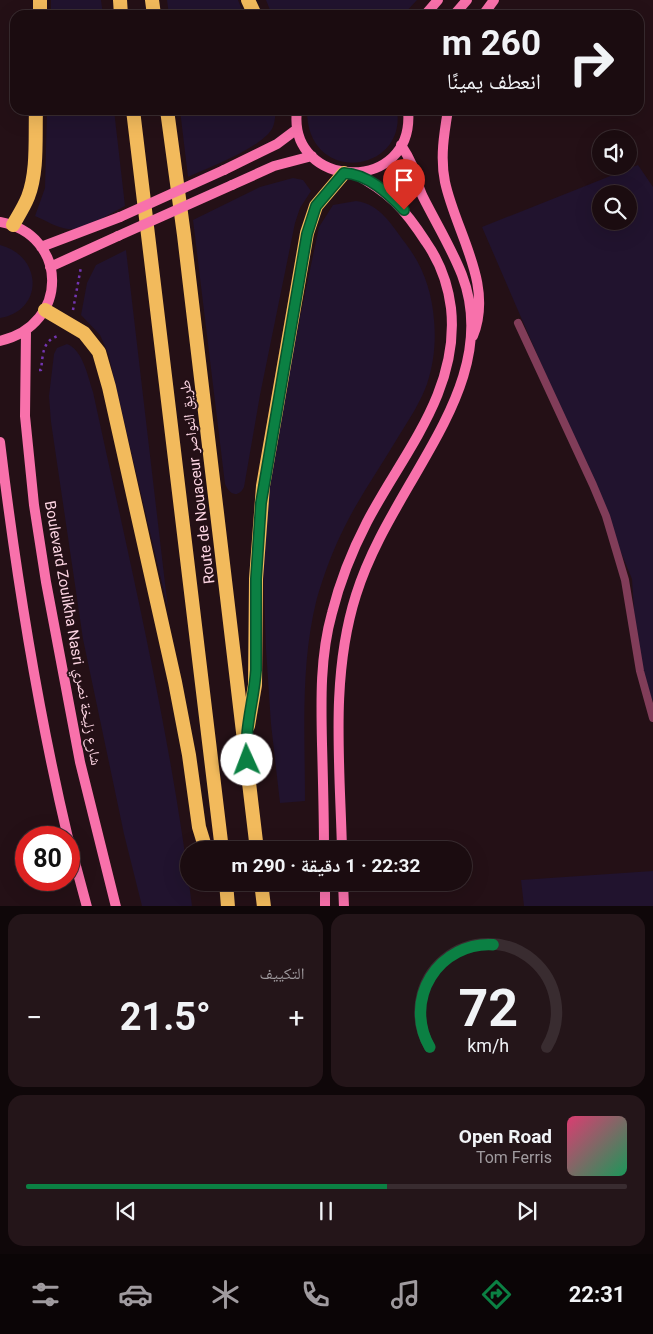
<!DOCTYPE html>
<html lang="ar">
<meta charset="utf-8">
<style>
:root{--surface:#1b0c10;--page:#241519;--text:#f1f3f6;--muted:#a09b9f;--line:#392c30;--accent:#0b8043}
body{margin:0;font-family:Roboto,"Noto Naskh Arabic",sans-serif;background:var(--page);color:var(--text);direction:rtl;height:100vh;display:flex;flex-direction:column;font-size:19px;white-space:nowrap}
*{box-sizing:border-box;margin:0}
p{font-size:16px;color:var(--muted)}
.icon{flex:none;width:28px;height:28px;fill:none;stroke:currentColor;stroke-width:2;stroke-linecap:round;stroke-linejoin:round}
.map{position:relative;height:906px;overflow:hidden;direction:ltr}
.side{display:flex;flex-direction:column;gap:8px;padding:8px;background:#0f0709;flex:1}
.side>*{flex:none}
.guide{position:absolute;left:10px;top:10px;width:634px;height:105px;border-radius:15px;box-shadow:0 5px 20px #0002,0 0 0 1px var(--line);direction:rtl;background:#1b0c10;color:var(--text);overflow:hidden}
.controls{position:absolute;left:592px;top:130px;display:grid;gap:10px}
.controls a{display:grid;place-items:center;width:45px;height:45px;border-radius:50%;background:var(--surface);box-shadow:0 5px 20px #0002,0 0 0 1px var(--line);font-size:25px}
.speed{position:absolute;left:15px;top:826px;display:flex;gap:10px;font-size:25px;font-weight:700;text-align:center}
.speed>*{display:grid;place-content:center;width:65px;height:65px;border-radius:50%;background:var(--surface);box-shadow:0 5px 20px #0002,0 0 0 1px var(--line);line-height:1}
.speed .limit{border:8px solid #d22;background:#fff;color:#111}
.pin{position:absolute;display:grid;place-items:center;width:42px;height:42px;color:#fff;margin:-51px -21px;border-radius:50% 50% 50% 0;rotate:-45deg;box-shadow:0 0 5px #0007}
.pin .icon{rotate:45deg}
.me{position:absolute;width:55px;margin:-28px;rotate:358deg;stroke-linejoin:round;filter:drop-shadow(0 0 4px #0008)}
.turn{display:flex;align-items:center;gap:18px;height:105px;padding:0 20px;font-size:22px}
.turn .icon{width:65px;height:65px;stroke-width:2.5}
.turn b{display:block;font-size:35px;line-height:42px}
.big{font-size:38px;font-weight:700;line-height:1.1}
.side .card{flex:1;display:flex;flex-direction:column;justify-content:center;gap:8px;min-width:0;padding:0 18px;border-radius:15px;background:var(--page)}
.side .dial{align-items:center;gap:0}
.dial svg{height:130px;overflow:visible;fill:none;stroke:var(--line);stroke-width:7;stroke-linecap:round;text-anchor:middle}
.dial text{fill:var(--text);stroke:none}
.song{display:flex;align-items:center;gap:15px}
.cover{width:60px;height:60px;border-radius:8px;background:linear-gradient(135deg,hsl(340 70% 55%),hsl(150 70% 35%))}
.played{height:5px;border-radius:2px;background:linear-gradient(90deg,var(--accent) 60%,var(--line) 60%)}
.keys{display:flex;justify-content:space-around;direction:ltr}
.heat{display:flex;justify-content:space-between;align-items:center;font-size:28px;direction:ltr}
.side .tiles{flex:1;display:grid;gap:8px;grid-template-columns:1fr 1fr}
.card:last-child{grid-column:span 2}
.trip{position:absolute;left:180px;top:841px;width:292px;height:50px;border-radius:25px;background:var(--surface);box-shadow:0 5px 20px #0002,0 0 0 1px var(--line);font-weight:700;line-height:50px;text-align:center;direction:rtl}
.menu{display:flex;height:80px;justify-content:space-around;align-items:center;background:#0b0506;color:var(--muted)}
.menu .icon{width:35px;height:35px}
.menu .current{color:var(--accent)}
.menu b{font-size:22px;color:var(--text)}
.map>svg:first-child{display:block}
.green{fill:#21132e;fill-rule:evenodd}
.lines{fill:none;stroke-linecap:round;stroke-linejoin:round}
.path{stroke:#7235b1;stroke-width:2.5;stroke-dasharray:2.5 4;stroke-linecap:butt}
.service{stroke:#813d59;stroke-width:8}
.secondary{stroke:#f871ab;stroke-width:10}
.trunk{stroke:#f2ba5c;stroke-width:14}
.secondary-bridge{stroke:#f871ab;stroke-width:10}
.route-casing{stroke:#07532c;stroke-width:12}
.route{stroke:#0b8043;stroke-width:9}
.labels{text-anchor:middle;stroke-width:4;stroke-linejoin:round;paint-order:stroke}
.street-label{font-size:15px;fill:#fdd5e3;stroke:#241016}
</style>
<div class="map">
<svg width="653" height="907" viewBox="0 0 653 907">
<rect width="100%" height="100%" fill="#241016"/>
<path class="green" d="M 51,0 L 101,0 L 103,15 L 51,15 Z
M 167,0 L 238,0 L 244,15 L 169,15 Z
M 266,0 L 417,0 L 403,15 L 272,15 Z
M 47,110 L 114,110 L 125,206 C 111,213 83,231 68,229 C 57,228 45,220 35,216 L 45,188 Z
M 180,110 L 276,110 C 275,116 275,124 272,129 C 259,149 210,167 188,177 Z
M 307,110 L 397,110 C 407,173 307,187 307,110 Z
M 638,165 L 653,187 L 653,702 L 637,661 L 632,579 L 574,440 L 482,227 ZM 601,194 L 629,194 L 629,221 L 601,221 Z
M 293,178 L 303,180 L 311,191 L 300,208 L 295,223 L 260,395 L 244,487 C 238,499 229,494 225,484 L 193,220 L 260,187 Z
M 356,201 C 381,204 392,226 406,244 C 423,266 432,292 434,320 C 436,342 434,363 427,384 C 421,401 410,418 400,434 C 382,465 360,495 344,528 C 333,550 324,574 317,598 C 300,665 305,733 305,801 L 280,803 L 271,724 L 266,649 L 263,559 L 264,525 L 285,389 L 319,227 L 333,205 Z
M 0,245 C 43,256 44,311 0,318 Z
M 126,250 L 168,609 L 108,353 L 100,335 L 81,315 L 87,283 L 96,265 Z
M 67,344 C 83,350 88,377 93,392 C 130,563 171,734 192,906 L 142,906 L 124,834 L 83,639 L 51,422 L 49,396 L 54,354 L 57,348 Z
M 653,871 L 653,906 L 524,906 L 521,880 Z"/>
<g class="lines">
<path class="path" d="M 73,310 L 81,267
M 39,370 L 41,370 C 43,355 42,341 58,336"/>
<path class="service" d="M 518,323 L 593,485 L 606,516 L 625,580 L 640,671 L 653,718"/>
<path class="secondary" d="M 425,15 L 438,0
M 454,15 L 467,0
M 483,15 L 494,0
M 297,110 C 287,191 416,195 408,110
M 448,110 C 444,134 440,158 445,182 C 456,233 494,284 473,336
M 224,170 L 277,144 L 297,129
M 232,185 L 274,166 L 312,156
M 0,222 C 69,235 70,325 0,341
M 41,247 L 120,217
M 50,267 L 118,236
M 26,331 L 25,416 L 34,505 L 46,582 L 80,762 L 116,907
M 0,442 C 16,575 37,707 68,838
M 69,840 L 87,907
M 324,850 C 324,815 323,780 322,744 C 321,700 320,656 332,613 C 340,581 352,551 367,522 C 403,453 460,391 451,308 C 448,284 440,262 426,242 C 404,208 389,192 353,173
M 342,850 C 340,765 330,677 356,595 C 370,550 395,510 418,470 C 453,410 489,345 462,275 C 451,247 436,223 423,197 C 418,187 416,175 412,165 C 409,158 405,151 401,145
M 325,882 L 325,907
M 343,882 L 344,907"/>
<path class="trunk" d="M 120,0 L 121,15
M 152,0 L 154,15
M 248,0 L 255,15
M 40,15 L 40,0
M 133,110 L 222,850
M 167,110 L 184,235 L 257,850
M 13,225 C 18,216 24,207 28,197 C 38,171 35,138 36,110
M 45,310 L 84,333 L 99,352 L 109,387 L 175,682 L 189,755 L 199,827 L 206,850
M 248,726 L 255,685 L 256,579 L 263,486 L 307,233 L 316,206 L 344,173
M 226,882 L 228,907
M 261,882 L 264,907"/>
<path class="secondary-bridge" d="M 120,217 L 224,170
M 118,236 L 232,185"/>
</g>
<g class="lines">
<defs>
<path id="route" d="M 247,760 C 244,728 254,701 256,670 L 256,579 L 261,503 L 307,234 L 316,206 L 344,173 C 368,174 389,194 404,210"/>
</defs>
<use href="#route" class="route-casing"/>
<use href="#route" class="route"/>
</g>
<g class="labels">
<g class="street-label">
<text transform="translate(197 482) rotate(-97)" y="5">Route de Nouaceur طريق النواصر</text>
<text transform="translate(73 633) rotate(80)" y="5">Boulevard Zoulikha Nasri شارع زليخة نصري</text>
</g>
</g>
</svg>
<div class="controls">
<a><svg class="icon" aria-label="sound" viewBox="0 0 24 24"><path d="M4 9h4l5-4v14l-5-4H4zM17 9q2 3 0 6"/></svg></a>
<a><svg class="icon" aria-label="search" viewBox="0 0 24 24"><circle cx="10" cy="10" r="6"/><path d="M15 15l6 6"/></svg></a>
</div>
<div class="speed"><div class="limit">80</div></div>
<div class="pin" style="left:404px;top:210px;background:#d93025"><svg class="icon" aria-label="arrive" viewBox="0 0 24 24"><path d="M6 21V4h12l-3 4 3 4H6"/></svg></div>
<svg class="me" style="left:247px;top:760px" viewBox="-20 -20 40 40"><circle r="19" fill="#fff"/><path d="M0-13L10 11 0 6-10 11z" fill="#0b8043"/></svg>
<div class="trip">22:32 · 1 دقيقة · 290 m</div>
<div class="guide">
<div class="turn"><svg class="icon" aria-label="right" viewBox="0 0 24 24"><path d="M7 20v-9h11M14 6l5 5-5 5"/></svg><div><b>260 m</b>انعطف يمينًا</div></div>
</div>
</div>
<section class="side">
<div class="tiles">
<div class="card dial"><svg viewBox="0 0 100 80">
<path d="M14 69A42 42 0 1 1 86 69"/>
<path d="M14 69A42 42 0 0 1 53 6" stroke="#0b8043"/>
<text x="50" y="56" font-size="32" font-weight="700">72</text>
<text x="50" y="72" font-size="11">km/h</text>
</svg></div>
<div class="card"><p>التكييف</p>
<div class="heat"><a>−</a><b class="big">21.5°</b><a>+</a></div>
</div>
<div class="card">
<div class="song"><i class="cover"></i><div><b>Open Road</b><p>Tom Ferris</p></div></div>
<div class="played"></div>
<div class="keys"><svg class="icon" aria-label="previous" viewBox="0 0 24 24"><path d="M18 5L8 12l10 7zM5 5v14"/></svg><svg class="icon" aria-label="pause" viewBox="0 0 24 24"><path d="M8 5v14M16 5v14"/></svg><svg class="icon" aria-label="next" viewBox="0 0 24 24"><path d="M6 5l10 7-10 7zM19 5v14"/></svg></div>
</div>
</div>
</section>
<nav class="menu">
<b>22:31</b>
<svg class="icon current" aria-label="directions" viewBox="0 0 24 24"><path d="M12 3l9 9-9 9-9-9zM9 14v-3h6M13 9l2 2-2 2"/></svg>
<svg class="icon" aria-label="music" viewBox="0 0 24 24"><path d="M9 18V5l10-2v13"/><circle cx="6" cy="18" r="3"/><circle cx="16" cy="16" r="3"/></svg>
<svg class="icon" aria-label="phone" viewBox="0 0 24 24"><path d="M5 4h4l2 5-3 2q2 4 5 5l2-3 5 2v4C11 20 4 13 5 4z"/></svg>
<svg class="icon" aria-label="climate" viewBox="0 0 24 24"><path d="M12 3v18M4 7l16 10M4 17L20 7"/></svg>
<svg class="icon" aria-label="car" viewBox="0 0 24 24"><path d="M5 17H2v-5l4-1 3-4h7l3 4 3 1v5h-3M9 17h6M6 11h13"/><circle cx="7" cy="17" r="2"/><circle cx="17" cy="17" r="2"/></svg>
<svg class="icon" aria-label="filters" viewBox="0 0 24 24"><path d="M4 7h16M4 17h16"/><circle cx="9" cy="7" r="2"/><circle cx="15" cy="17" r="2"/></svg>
</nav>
